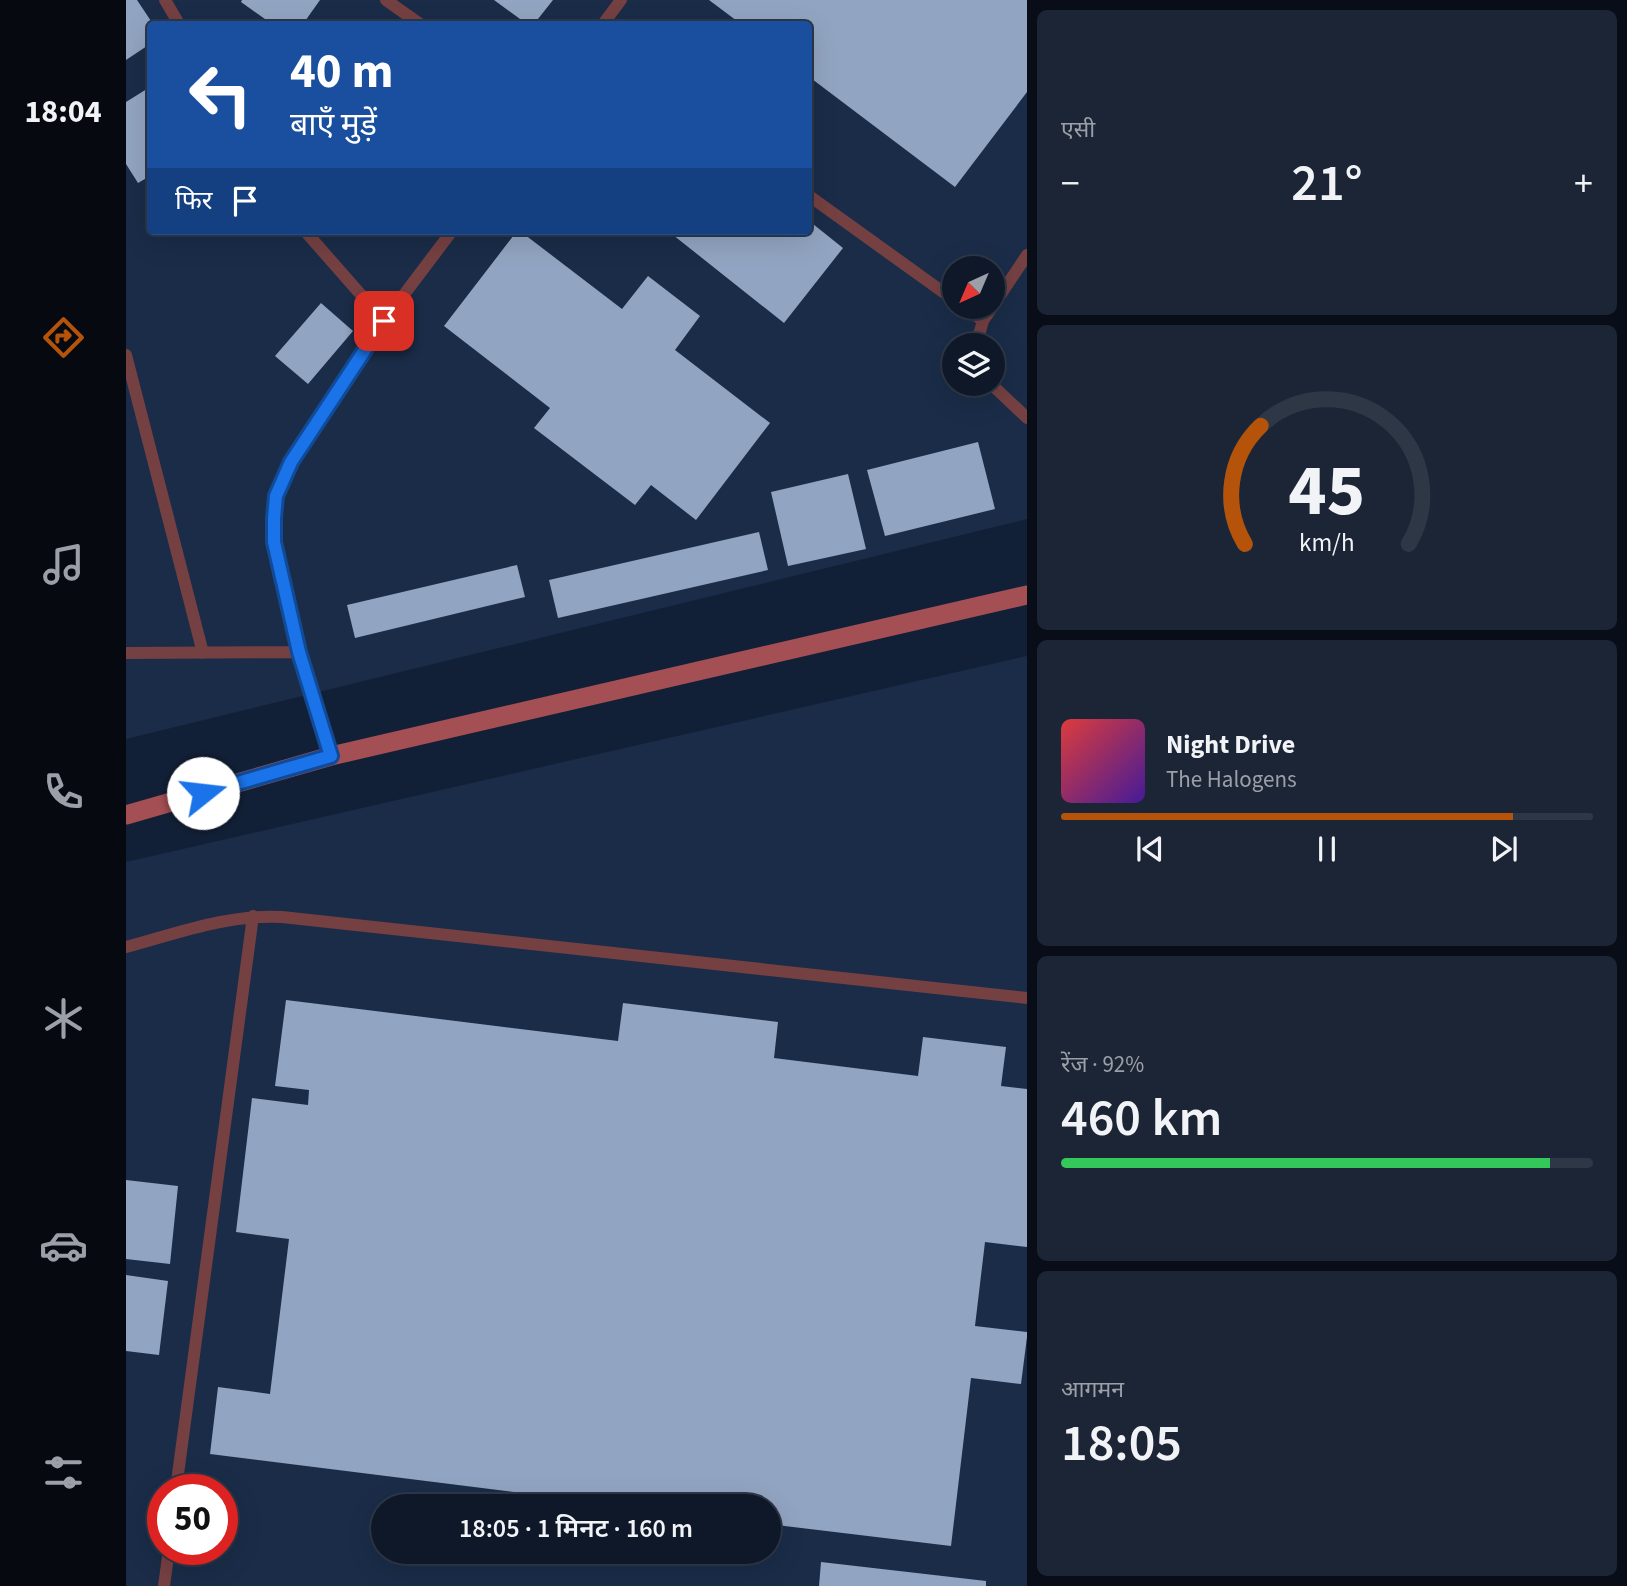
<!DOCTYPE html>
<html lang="hi">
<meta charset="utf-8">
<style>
:root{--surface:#0e1829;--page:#1c2535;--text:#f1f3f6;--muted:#9ba0a8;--line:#2e3746;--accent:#b45309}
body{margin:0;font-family:"Source Sans 3","Noto Sans Devanagari",sans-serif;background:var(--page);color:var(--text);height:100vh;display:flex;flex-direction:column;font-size:26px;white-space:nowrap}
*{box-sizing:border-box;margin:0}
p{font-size:23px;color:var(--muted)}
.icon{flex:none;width:38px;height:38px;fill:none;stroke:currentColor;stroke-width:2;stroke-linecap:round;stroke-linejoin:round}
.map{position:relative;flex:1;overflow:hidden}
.drawer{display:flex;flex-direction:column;gap:10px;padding:10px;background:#080d17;width:600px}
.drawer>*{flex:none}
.guide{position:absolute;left:21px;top:21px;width:665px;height:214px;border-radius:7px;box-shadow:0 7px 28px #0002,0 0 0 2px var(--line);background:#1a4fa0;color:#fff;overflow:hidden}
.needle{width:46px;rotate:224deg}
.controls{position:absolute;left:816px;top:256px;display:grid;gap:14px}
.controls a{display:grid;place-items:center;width:63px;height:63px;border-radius:50%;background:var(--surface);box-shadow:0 7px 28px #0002,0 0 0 2px var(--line);font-size:35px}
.speed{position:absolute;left:21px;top:1474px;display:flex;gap:14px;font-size:35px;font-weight:700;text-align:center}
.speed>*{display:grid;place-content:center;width:91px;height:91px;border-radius:50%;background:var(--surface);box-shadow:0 7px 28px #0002,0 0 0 2px var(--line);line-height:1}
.speed .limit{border:10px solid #d22;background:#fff;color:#111}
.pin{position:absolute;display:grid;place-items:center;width:60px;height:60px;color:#fff;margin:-30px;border-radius:14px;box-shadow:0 4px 10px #0006}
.me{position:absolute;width:77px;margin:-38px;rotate:74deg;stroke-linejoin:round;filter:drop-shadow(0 0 5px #0008)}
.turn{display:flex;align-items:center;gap:24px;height:147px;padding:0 28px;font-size:32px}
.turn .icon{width:91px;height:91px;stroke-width:2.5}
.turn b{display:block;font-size:49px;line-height:60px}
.then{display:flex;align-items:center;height:66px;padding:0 28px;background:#0003;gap:14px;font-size:26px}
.big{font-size:52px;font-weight:600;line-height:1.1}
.drawer .tile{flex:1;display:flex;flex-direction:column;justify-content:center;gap:10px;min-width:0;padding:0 24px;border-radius:10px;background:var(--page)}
.drawer .dial{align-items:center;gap:0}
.dial svg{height:182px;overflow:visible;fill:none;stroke:var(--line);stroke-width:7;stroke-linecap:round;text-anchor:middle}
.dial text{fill:var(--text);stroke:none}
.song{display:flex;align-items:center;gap:21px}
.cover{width:84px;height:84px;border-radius:10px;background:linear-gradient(135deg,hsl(0 70% 55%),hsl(260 70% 35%))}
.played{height:7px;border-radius:4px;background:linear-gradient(90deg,var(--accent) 85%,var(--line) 85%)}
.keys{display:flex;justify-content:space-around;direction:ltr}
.heat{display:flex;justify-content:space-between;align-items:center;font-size:38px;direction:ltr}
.charge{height:10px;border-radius:5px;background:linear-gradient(90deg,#34c759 92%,var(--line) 0)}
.trip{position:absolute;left:245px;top:1494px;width:410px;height:70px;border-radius:35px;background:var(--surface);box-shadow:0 7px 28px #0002,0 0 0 2px var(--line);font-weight:600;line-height:70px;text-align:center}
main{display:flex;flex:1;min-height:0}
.tabs{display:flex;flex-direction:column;width:126px;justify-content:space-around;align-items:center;background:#060a10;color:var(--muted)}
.tabs .icon{width:49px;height:49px}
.tabs .on{color:var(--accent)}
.tabs b{font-size:32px;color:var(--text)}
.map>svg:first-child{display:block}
.built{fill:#1a2c48;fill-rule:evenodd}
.building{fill:#91a4c1}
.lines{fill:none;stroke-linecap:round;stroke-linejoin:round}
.service{stroke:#754042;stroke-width:12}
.secondary{stroke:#a44f54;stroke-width:19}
.route-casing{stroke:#114b97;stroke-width:18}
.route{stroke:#1a73e8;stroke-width:12}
</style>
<main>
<nav class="tabs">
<b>18:04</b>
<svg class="icon on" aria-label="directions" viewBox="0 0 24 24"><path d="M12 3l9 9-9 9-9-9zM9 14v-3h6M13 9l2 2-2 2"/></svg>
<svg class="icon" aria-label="music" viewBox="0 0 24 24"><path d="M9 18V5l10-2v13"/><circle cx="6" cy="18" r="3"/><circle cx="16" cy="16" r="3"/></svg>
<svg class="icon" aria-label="phone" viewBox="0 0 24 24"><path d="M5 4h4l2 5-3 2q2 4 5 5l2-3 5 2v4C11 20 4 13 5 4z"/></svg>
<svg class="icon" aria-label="climate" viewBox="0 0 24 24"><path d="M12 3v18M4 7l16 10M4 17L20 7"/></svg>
<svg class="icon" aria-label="car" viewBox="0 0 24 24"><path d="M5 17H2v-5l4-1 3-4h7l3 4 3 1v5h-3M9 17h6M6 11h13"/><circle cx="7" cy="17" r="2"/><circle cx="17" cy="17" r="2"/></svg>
<svg class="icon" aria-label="filters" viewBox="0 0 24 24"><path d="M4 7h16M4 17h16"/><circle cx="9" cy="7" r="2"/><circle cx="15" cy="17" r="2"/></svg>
</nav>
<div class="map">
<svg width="901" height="1586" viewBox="0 0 901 1586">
<rect width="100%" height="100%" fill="#122037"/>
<path class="built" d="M 0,0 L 901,0 L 901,519 L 0,739 ZM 24,24 L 682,24 L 682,231 L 24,231 ZM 828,268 L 866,268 L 866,306 L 828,306 ZM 828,345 L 866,345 L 866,383 L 828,383 Z
M 901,656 L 901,1586 L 0,1586 L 0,862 ZM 37,1489 L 96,1489 L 96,1549 L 37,1549 ZM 257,1507 L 642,1507 L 642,1552 L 257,1552 Z"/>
<path class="building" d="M 0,0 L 11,0 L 27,24 L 24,24 L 24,44 L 0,60 Z
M 116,0 L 194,0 L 177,24 L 146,24 L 115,2 Z
M 368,0 L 427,0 L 408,24 L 401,24 Z
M 583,0 L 901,0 L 901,92 L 829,187 L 682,76 L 682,24 L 615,24 Z
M 24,87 L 24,176 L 12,183 L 0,164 L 0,102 Z
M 682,220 L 717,248 L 658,323 L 542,231 L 682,231 Z
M 391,231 L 394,231 L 496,309 L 522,276 L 574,316 L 549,350 L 644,423 L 570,520 L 525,485 L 509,505 L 408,428 L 424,408 L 318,326 Z
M 195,303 L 227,331 L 182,384 L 149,356 Z
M 852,442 L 869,509 L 759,536 L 741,470 Z
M 722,474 L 740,549 L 662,566 L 645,492 Z
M 633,532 L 642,570 L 432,618 L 423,580 Z
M 391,565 L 399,597 L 229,638 L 221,605 Z
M 160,1000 L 492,1041 L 497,1003 L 652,1022 L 648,1058 L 792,1076 L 797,1037 L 880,1047 L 875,1086 L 901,1089 L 901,1247 L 859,1242 L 849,1326 L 901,1332 L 901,1337 L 895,1384 L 845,1378 L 825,1546 L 642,1524 L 642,1507 L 507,1507 L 84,1454 L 92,1387 L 144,1394 L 163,1239 L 110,1232 L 126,1098 L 182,1105 L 183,1090 L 149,1086 Z
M 0,1180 L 52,1186 L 44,1264 L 0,1259 Z
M 0,1275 L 42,1281 L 33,1355 L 0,1351 Z
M 695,1562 L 860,1581 L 860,1586 L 693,1586 Z"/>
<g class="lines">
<path class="service" d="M 39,0 L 53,24
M 260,0 L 294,24
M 477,24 L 495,0
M 682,195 L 828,300
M 179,231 L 258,321
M 837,306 L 857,321
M 850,345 L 857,321 L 901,255
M 0,355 L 77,653
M 864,383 L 901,418
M 0,653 L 173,652
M 205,756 L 173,652 L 148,542 L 147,518 L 150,496 L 165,462 L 258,321 L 326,231
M 0,947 C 52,933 102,914 156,917 L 901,998
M 50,1489 L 127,916
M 38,1586 L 43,1549"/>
<path class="secondary" d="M 0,815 L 205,756 L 901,595"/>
</g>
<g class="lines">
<defs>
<path id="route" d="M 77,793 L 205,756 L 173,652 L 148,542 L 148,518 L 150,496 L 165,462 L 258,321"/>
</defs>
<use href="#route" class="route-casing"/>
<use href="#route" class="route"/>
</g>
</svg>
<div class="controls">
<a><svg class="needle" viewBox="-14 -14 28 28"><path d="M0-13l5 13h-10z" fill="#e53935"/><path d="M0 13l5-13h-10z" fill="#9ba0a8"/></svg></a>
<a><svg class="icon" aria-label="layers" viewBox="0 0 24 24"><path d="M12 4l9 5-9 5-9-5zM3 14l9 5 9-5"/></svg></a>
</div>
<div class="speed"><div class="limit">50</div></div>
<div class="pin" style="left:258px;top:321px;background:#d93025"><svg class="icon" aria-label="arrive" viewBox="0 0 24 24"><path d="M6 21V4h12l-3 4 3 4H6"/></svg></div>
<svg class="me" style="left:77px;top:793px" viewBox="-20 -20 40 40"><circle r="19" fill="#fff"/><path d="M0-13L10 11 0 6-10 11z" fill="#1a73e8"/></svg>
<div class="trip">18:05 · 1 मिनट · 160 m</div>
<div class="guide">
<div class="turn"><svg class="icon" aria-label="left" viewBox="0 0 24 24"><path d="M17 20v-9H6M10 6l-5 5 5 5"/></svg><div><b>40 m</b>बाएँ मुड़ें</div></div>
<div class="then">फिर<svg class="icon" aria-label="arrive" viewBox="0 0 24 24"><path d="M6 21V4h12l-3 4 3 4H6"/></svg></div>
</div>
</div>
<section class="drawer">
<div class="tile"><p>एसी</p>
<div class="heat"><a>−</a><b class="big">21°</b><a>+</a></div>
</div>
<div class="tile dial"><svg viewBox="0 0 100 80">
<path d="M14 69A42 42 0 1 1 86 69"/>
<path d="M14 69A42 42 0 0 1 21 17" stroke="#b45309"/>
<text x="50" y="56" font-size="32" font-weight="700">45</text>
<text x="50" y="72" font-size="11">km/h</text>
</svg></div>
<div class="tile">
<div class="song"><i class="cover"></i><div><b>Night Drive</b><p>The Halogens</p></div></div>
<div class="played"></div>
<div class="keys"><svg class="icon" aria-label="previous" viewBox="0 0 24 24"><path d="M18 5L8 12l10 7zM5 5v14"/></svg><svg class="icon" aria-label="pause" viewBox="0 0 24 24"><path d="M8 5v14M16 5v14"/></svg><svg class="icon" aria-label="next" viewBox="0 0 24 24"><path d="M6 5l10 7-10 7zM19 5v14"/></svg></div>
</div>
<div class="tile"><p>रेंज · 92%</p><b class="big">460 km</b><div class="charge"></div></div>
<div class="tile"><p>आगमन</p><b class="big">18:05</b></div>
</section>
</main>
